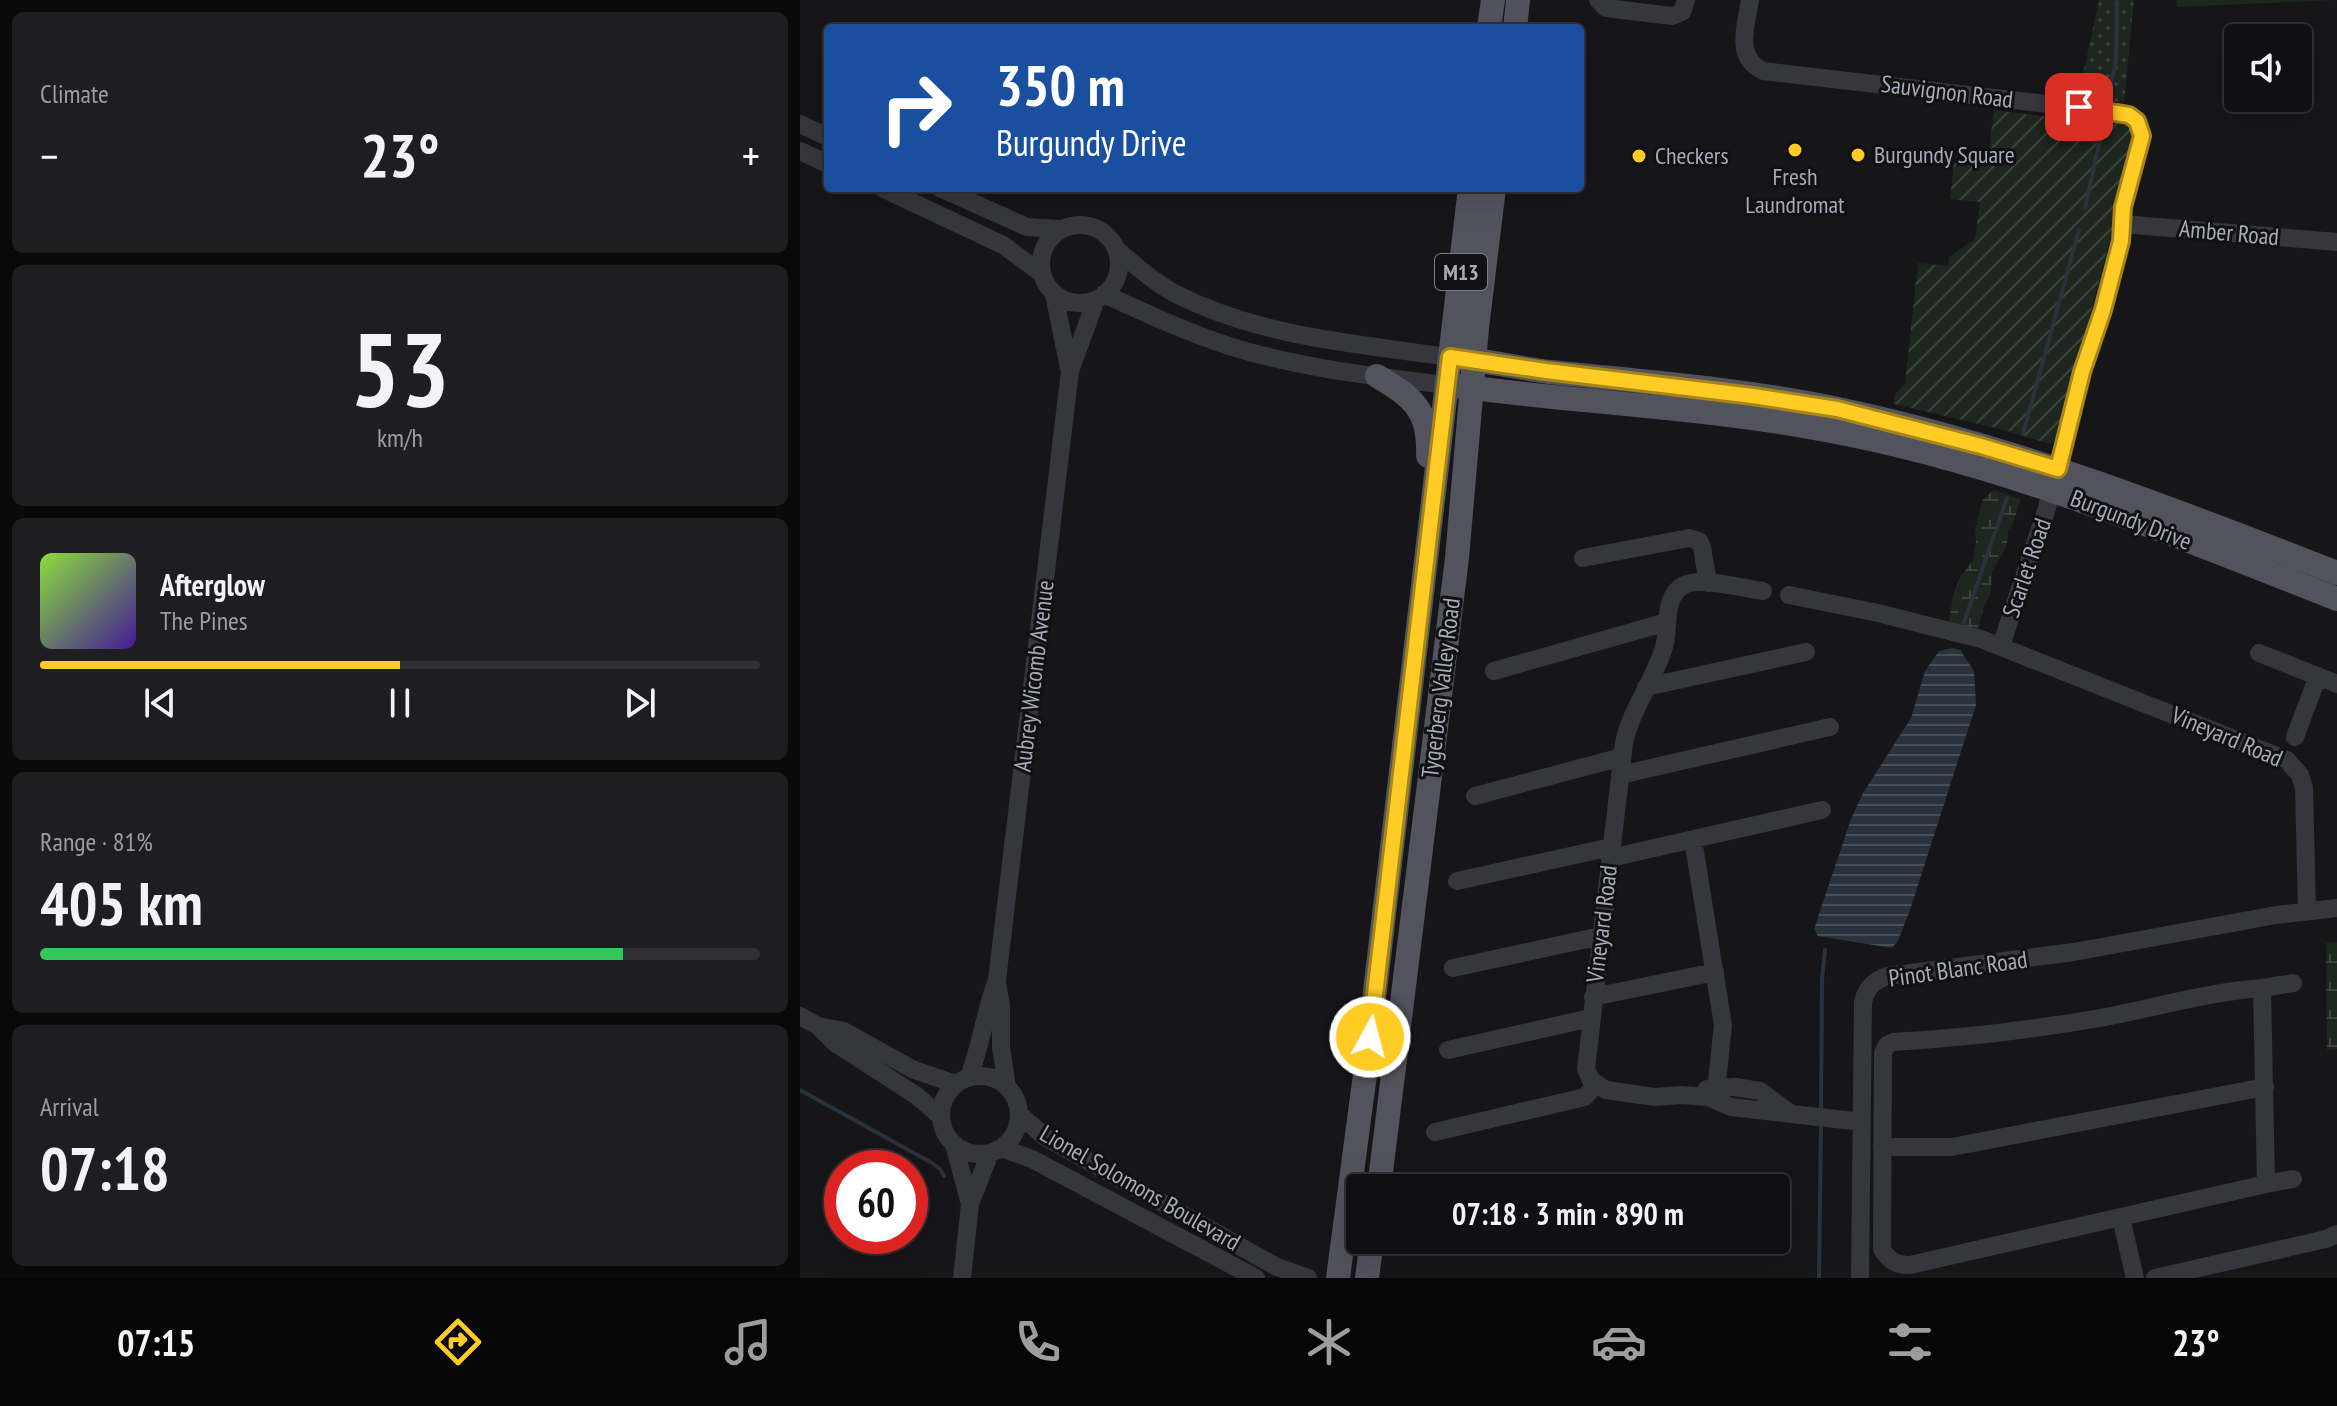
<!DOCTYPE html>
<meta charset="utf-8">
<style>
:root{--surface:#101012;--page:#1e1e20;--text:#f1f3f6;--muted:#9c9d9f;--line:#303032;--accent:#ffcc26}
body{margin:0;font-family:"PT Sans Narrow",sans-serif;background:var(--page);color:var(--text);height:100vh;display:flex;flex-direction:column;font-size:30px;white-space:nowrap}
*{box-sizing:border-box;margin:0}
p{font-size:26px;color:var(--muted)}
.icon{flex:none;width:44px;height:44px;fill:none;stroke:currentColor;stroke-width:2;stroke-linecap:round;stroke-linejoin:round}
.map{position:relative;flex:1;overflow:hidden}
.side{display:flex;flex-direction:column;gap:12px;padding:12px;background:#09090a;width:800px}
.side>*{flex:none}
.hud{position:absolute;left:24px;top:24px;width:760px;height:168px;border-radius:8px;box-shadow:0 8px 32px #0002,0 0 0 2px var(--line);background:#1a4fa0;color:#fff;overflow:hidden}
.tools{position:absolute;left:1424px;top:24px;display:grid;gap:16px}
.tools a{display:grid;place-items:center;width:88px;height:88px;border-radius:8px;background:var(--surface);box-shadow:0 8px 32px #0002,0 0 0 2px var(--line);font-size:40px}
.speed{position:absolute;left:24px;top:1150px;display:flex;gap:16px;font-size:40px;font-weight:700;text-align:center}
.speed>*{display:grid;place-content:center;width:104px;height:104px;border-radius:50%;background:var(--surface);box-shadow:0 8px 32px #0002,0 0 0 2px var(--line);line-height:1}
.speed .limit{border:12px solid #d22;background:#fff;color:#111}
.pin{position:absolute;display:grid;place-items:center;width:68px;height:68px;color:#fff;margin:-34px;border-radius:16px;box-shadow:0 4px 12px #0006}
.me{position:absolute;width:88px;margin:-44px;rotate:7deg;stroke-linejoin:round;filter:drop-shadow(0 0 6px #0008)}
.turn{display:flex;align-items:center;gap:28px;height:168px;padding:0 40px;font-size:36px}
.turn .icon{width:104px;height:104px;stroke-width:2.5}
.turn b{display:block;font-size:56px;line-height:68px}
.big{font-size:60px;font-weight:600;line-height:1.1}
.side .card{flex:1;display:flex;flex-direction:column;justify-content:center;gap:12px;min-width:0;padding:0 28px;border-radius:12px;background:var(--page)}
.side .dial{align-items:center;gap:0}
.dial b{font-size:104px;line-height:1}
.song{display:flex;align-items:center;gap:24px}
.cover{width:96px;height:96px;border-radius:12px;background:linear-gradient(135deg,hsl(90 70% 55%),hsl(260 70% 35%))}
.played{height:8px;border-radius:4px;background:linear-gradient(90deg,var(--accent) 50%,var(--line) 50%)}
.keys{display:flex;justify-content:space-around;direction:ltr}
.heat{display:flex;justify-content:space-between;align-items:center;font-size:44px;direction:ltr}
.charge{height:12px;border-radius:6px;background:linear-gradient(90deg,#34c759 81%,var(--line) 0)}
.trip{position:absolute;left:546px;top:1174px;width:444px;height:80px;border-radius:8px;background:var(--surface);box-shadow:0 8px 32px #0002,0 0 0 2px var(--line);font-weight:600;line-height:80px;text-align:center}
.dock{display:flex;height:128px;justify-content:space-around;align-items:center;background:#060607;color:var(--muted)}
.dock .icon{width:56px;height:56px}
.dock .on{color:var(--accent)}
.dock b{font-size:36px;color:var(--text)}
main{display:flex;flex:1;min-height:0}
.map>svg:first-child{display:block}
.grass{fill:url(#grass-dots)}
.wetland{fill:url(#wetland-marsh)}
.garden{fill:url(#garden-furrows)}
.pitch{fill:#1d261f}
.water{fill:url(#water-rules)}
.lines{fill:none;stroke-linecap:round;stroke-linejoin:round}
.stream{stroke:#2a333d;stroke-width:4}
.minor{stroke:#36363d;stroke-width:18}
.major{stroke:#52535c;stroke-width:24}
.route-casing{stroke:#a68519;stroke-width:20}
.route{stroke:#ffcc26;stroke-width:14}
.poi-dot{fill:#ffcc26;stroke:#111013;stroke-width:3}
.labels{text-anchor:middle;stroke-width:6;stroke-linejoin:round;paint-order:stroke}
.shield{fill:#111013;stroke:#797c87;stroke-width:2}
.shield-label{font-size:22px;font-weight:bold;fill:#a6aab9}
.street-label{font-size:24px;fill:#a6aab9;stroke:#111013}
.poi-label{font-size:24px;fill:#a6aab9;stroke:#111013;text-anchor:start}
</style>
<main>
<section class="side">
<div class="card"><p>Climate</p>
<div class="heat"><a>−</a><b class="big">23°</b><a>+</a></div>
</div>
<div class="card dial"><b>53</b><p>km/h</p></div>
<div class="card">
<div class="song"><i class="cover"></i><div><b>Afterglow</b><p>The Pines</p></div></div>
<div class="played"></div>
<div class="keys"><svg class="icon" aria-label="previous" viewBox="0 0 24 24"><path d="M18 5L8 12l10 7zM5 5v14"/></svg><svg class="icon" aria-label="pause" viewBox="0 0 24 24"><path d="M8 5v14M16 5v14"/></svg><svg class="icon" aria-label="next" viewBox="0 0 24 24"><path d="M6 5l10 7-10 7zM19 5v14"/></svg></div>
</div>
<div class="card"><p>Range · 81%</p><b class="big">405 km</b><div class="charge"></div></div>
<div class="card"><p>Arrival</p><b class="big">07:18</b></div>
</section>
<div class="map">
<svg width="1537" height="1278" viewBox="0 0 1537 1278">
<defs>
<pattern id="grass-dots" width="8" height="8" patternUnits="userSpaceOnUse" patternTransform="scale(2)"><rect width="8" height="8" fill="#1d261f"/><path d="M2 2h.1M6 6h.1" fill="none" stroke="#3b433d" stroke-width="1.8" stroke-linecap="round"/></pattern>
<pattern id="wetland-marsh" width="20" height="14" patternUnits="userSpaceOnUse" patternTransform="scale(2)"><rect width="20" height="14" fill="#1d261f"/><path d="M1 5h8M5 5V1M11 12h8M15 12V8" fill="none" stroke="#3b433d"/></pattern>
<pattern id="garden-furrows" width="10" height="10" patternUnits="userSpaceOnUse" patternTransform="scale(2)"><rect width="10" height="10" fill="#1d261f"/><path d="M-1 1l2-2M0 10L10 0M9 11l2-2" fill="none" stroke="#3b433d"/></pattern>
<pattern id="water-rules" width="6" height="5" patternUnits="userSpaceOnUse" patternTransform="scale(2)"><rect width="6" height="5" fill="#2a333d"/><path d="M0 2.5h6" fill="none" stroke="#464e57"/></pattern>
</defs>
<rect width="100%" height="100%" fill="#161518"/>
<path class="grass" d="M 1299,0 L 1334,0 L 1324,103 L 1278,98 Z"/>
<path class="wetland" d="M 1194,490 L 1221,499 L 1212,526 L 1208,530 L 1208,539 L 1205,549 L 1192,572 L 1191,593 L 1184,607 L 1178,630 L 1149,622 L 1153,595 L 1159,579 L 1173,560 L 1176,542 L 1175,529 L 1183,499 Z
M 1537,942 L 1537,1049 L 1527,1050 L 1526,943 Z"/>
<path class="garden" d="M 1194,110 L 1274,120 L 1282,118 L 1320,122 L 1324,120 L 1329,122 L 1336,139 L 1259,436 L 1250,444 L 1204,430 L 1094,404 L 1095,394 L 1105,384 L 1118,263 L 1148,266 L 1149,257 L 1175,239 L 1180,202 L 1150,199 L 1154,162 L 1177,164 L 1179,155 L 1188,156 Z"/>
<path class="pitch" d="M 1376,0 L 1537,0 L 1377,7 Z"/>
<path class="water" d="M 1152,648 L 1160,650 L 1174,671 L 1176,705 L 1110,910 L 1098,941 L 1092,948 L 1018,936 L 1014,929 L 1051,819 L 1063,793 L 1111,718 L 1125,671 L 1139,651 Z"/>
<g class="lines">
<path class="stream" d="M 1307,105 L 1316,60 L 1317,0
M 1285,208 L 1305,117
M 1223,434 L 1279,230
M 1162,628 L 1207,498
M 0,1090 L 132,1163 L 140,1169 L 144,1176
M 1021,1111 L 1022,980 L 1025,950
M 1019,1278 L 1021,1124"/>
<path class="minor" d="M 798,0 L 806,8 L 872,16 L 882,12 L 886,0
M 950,0 C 946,26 934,57 963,71 L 1324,113 L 1337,121 L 1342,136 L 1323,207 L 1321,241 L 1303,310 L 1282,372 L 1247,508 L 1201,646
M 0,124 L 28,137
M 0,151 L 28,164
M 82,188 L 203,245 L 241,273
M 140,188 L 227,227 L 260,229
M 1322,224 L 1537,242
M241 264a39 39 0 1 1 78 0a39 39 0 1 1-78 0Z
M 317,250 C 336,266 354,282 376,294 C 461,337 557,344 650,357
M 254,294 L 269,368
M 304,294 C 343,312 382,330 423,344 C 495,368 573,376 647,385
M 783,558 L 889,538 L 899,541 L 902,547 L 908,583
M 963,591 C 943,588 900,577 884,585 C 862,597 870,627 864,647 C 854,681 831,709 824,743 L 786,1069 L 791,1080 L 806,1090 L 855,1097 L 881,1095 L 908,1097 L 931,1107 L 1062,1122
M 989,595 L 1078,613 L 1181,639 L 1487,760 L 1500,775 L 1504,788 L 1507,911
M 1459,653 L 1537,684
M 694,671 L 867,622
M 846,687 L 1006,652
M 1495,737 L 1518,676
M 820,775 L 1030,727
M 675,796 L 822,757
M 893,840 L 923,1025 L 915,1100
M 810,858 L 1022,810
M 657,881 L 811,847
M 653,968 L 801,936
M 197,983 L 201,1005 L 201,1047 L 207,1087
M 1462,988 L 1466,1184 L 1110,1265 C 1096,1265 1089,1261 1082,1249 L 1083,1053 L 1087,1045 L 1093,1042 C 1162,1038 1231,1030 1300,1018 C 1354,1008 1407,992 1462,988 Z
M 1462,988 L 1493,983
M 793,997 L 915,972
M 0,1016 L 18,1026 L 35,1043 L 117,1096 L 140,1116
M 18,1026 L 44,1031 L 112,1069 L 155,1084
M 648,1050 L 791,1018
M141 1115a39 39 0 1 1 78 0a39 39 0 1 1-78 0Z
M 169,1077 C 181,1045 185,1012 197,980 L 270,371 L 296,300
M 907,1089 L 935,1087 L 960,1091 L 990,1113
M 219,1114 L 245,1137 L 477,1267 L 508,1278
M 635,1132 L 785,1097 L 796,1084
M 154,1145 L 170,1204
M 1082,1147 L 1152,1147 L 1465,1087
M 201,1148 L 232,1159 L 456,1278
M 1466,1184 L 1493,1179
M 1321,1218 L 1335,1278
M 162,1278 L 170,1204 L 190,1153
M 1060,1278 L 1063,1002 C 1066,988 1074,980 1088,976 L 1274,952 L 1476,915 L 1537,908
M 1355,1278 L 1526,1239 L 1537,1234"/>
<path class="major" d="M 689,28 L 693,0
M 715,28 L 718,0
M 661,358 C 691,362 720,368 750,372 C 846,382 944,389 1038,409 C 1210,445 1374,509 1537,573
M 577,376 C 614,398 630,411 628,456
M 658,386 C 782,403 908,407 1031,431 C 1207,464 1371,534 1537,599
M 579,1188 L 657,558 L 677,328 L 694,188
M 538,1278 L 566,1067 L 670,188
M 567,1278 L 572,1240"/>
</g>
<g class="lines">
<defs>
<path id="route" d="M 570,1037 L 650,357 L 746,371 L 953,396 L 1037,409 L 1181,446 L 1258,469 L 1282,372 L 1303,310 L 1321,241 L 1323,207 L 1342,136 L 1337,121 L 1329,115 L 1279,107"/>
</defs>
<use href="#route" class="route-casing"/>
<use href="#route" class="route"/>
</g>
<g class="poi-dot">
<circle cx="995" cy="150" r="8"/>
<circle cx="1058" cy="155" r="8"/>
<circle cx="839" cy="156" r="8"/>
</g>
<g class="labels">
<rect class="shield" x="635" y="254" width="52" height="36" rx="6"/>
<g class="shield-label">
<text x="661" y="280">M13</text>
</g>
<g class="street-label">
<text transform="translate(1147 92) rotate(7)" y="8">Sauvignon Road</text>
<text transform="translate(1429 233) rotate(5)" y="8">Amber Road</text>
<text transform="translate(1331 520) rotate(21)" y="8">Burgundy Drive</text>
<text transform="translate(1227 568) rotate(-71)" y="8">Scarlet Road</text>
<text transform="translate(234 676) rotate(-83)" y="8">Aubrey Wicomb Avenue</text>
<text transform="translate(641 688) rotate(-83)" y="8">Tygerberg Valley Road</text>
<text transform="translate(1427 737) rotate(23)" y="8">Vineyard Road</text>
<text transform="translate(802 924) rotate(-83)" y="8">Vineyard Road</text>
<text transform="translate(1158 969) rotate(-8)" y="8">Pinot Blanc Road</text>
<text transform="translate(340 1188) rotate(30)" y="8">Lionel Solomons Boulevard</text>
</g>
<g class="poi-label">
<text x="1074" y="163">Burgundy Square</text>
<text x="855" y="164">Checkers</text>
<text x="995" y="185" text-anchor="middle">Fresh<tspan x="995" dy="28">Laundromat</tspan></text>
</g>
</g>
</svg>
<div class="tools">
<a><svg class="icon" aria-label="sound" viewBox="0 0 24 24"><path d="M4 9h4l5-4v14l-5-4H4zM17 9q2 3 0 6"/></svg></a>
</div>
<div class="speed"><div class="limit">60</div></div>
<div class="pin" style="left:1279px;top:107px;background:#d93025"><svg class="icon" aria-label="arrive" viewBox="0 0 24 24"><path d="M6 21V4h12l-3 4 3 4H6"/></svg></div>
<svg class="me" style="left:570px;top:1037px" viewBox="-20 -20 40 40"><circle r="17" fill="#ffcc26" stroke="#fff" stroke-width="3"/><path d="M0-11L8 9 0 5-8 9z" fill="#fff"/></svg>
<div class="trip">07:18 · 3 min · 890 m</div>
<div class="hud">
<div class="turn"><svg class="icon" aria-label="right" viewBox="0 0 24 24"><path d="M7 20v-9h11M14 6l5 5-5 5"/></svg><div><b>350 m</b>Burgundy Drive</div></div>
</div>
</div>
</main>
<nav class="dock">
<b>07:15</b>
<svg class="icon on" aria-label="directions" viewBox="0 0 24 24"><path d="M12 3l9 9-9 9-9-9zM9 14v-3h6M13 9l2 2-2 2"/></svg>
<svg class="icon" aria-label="music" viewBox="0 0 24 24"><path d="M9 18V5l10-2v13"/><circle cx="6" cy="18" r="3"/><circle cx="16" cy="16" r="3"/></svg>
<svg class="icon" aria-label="phone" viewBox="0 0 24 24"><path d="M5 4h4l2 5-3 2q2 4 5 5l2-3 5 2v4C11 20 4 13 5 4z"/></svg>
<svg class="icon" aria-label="climate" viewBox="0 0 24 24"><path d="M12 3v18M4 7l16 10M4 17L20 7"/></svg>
<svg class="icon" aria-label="car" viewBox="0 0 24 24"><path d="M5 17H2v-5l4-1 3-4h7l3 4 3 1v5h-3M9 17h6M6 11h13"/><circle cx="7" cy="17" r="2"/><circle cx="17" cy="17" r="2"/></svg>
<svg class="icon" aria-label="filters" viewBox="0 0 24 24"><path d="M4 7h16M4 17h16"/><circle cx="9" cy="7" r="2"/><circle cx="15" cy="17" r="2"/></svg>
<b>23°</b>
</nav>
